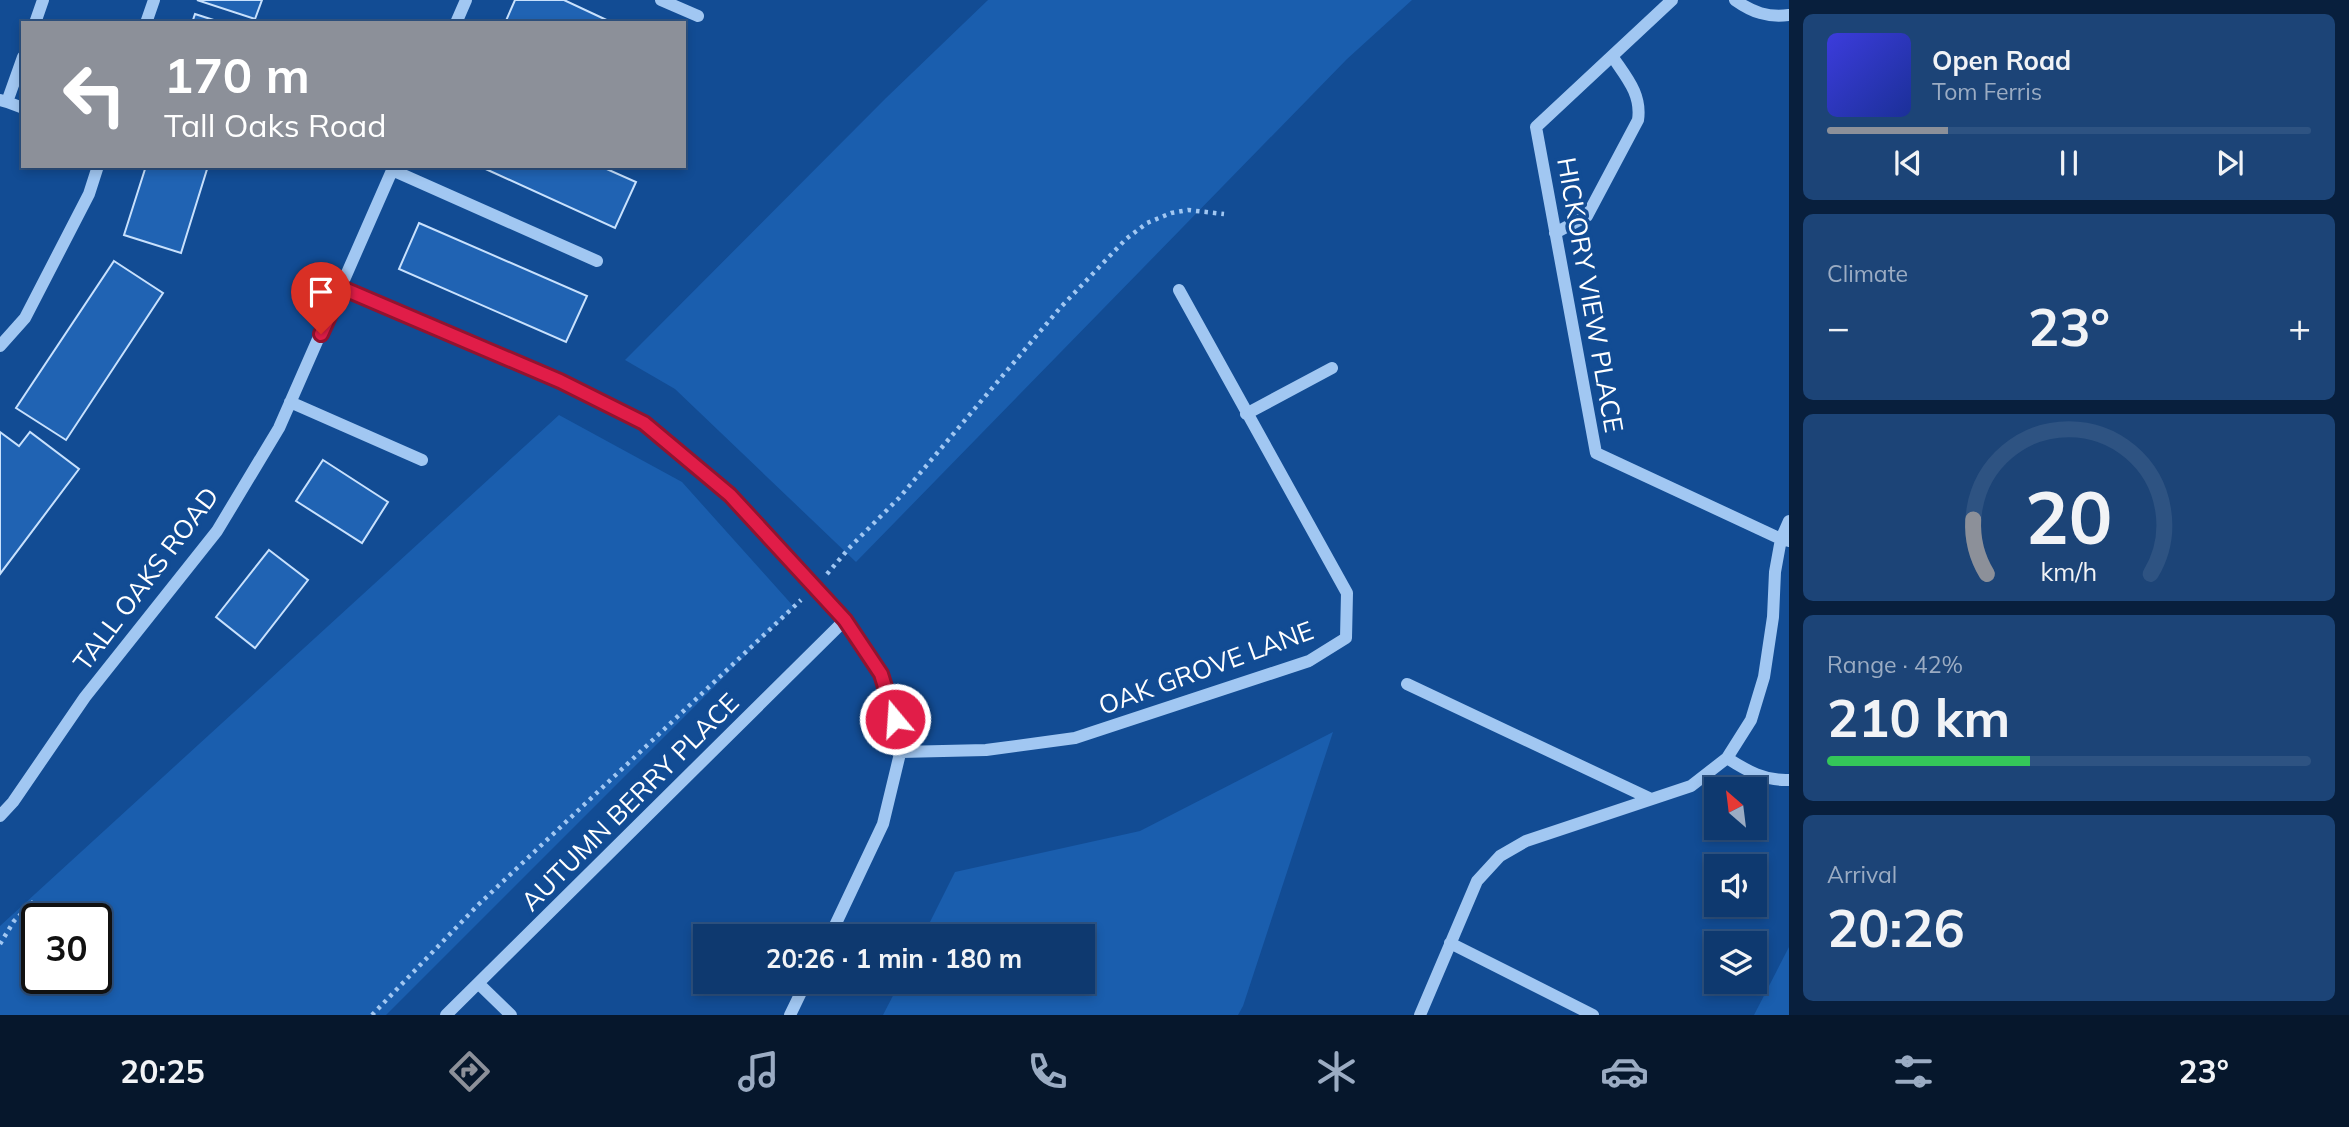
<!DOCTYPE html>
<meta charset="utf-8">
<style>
:root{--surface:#0e396f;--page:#1c4477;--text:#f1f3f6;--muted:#9bacc3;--line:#2e5382;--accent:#8c9099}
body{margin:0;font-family:Mulish,sans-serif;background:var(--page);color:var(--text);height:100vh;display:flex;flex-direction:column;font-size:26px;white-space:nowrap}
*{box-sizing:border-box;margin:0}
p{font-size:23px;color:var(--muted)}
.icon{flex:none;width:38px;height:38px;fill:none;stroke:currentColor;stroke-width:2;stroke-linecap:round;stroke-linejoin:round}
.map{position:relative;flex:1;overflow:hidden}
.drawer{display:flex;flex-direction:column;gap:14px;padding:14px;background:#081f3d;width:560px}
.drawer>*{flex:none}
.banner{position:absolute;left:21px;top:21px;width:665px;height:147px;border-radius:0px;box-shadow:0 4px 10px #0003,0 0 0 2px var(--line);background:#8c9099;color:#fff;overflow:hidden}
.needle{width:46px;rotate:332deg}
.controls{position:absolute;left:1704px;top:777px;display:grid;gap:14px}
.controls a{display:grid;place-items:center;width:63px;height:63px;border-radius:0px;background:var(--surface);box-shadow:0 4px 10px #0003,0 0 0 2px var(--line);font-size:35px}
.speed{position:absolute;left:21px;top:903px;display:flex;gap:14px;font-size:35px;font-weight:700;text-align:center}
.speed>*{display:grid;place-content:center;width:91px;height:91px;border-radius:50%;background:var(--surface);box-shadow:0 4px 10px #0003,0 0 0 2px var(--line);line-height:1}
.speed .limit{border:4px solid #111;border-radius:10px;background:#fff;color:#111}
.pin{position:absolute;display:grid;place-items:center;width:60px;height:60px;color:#fff;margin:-72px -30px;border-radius:50% 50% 50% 0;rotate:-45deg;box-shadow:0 0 7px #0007}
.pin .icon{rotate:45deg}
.me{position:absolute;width:77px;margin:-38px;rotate:342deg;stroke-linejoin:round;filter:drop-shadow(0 0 5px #0008)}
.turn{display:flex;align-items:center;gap:24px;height:147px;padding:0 28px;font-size:32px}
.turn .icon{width:91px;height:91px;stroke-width:2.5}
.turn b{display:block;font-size:49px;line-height:60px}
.big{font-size:52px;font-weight:700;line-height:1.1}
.drawer .tile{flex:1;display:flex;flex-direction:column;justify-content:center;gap:10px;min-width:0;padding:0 24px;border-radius:10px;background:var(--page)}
.drawer .dial{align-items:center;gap:0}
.dial svg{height:182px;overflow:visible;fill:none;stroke:var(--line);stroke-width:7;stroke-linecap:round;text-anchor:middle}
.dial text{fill:var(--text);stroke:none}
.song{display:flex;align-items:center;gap:21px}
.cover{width:84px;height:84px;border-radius:10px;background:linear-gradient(135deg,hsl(240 70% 55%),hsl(230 70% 35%))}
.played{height:7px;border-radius:4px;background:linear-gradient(90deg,var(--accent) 25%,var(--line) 25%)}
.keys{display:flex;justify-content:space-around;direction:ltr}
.heat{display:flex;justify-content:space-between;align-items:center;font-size:38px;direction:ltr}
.charge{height:10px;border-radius:5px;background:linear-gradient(90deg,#34c759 42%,var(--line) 0)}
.trip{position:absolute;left:693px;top:924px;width:402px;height:70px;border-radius:0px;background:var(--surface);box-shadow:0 4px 10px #0003,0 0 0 2px var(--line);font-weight:700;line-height:70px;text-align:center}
.menu{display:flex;height:112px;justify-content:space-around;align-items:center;background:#06172c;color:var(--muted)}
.menu .icon{width:49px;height:49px}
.menu .active{color:var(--accent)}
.menu b{font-size:32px;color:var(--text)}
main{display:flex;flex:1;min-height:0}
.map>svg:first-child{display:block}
.green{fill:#1a5eae;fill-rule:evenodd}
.building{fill:#2063b3;stroke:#c8e1fd;stroke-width:2}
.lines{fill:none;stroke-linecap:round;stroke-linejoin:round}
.path{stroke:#a1c7f2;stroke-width:4.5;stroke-dasharray:3.5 5;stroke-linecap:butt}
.minor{stroke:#a1c7f2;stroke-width:12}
.route-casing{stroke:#92132f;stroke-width:18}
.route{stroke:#e11d48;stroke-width:12}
.labels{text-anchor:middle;stroke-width:7;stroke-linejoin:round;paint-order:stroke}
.street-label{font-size:26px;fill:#fff;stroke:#124c94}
</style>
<main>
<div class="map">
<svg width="1789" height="1015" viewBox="0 0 1789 1015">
<rect width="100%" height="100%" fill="#124c94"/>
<path class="green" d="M 988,0 L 1412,0 L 1347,59 L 856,562 L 675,389 L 625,360 L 886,98 Z
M 559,415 L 682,482 L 794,607 L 386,1015 L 0,1015 L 0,926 ZM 37,919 L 96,919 L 96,978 L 37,978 Z
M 1333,732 L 1243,1006 L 1238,1015 L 883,1015 L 900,982 L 1083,982 L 1083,936 L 923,936 L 955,872 L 1140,831 Z
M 1789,947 L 1789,1015 L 1754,1015 Z"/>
<path class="building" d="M 197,0 L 262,0 L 255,19 Z
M 515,0 L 564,0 L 613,23 L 505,23 Z
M 195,14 L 223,23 L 192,23 Z
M 146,166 L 208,166 L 181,253 L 124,235 Z
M 479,166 L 600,166 L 636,182 L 615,228 Z
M 419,223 L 587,296 L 566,342 L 399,269 Z
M 114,261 L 163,293 L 66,440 L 16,408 Z
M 0,432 L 19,446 L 30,432 L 79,469 L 0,574 Z
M 323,460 L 388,502 L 362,543 L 296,501 Z
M 269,550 L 308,580 L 255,648 L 216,617 Z"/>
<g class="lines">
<path class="path" d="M 827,574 L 851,546 L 899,498 L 1060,308 L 1126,239 L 1147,223 L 1171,213 L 1188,210 L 1224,214
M 0,944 L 14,921 L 35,900
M 372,1015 L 478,905 L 801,600"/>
<path class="minor" d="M 661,0 L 698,16
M 1672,0 L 1536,127 L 1596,453 L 1781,539 L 1789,541
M 1735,0 C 1752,12 1768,18 1789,15
M 35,23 L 43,0
M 146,23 L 154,0
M 456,23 L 466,0
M 0,100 L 7,102 L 23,57
M 7,102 L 23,108
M 392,170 L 597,261
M 1555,233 L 1587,216 L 1638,120 C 1642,94 1626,77 1612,56
M 342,288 L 560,381 L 644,423 L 730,495 L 845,620 L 881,674 L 903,741 L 883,824 L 830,936
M 0,346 L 25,318 L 89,194 L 98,166
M 290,402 L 422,460
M 1246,414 L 1332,368
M 1407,684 L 1651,799
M 900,752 L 986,750 L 1075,738 L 1309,661 L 1346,638 L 1347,593 L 1179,290
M 1727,758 C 1747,771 1765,781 1789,780
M 0,816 L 13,802 L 85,697 L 217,531 L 279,428 L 394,166
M 1450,943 L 1593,1015
M 479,984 L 511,1015
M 446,1015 L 845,620
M 790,1015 L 806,982
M 1420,1015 L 1477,881 L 1500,856 L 1526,841 L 1691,786 L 1727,758 L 1751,720 L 1764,677 L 1773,617 L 1775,572 L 1781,539 L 1789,521"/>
</g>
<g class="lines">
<defs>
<path id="route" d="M 321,334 L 342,288 L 560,381 L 644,423 L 730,495 L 845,620 L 881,674 L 895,719"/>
</defs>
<use href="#route" class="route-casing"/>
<use href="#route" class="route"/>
</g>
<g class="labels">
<g class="street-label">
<text transform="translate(1590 295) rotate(80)" y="9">HICKORY VIEW PLACE</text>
<text transform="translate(146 579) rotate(-53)" y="9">TALL OAKS ROAD</text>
<text transform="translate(1206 668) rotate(-20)" y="9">OAK GROVE LANE</text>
<text transform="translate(630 802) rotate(-45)" y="9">AUTUMN BERRY PLACE</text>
</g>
</g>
</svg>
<div class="controls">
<a><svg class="needle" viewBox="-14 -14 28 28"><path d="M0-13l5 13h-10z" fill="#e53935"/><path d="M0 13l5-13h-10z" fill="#9bacc3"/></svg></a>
<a><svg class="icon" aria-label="sound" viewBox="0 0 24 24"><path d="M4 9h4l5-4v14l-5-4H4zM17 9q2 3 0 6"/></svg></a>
<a><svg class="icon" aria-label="layers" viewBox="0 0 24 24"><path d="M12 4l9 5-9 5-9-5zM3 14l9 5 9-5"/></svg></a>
</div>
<div class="speed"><div class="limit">30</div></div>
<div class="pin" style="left:321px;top:334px;background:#d93025"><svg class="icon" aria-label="arrive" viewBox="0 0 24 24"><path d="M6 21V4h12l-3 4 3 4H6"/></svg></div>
<svg class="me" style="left:895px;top:719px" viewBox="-20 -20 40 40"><circle r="17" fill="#e11d48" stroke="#fff" stroke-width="3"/><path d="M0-11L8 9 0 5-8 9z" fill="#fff"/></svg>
<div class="trip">20:26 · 1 min · 180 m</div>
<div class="banner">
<div class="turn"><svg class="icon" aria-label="left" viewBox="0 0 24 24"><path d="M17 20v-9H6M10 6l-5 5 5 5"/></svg><div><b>170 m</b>Tall Oaks Road</div></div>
</div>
</div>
<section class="drawer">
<div class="tile">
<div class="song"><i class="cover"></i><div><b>Open Road</b><p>Tom Ferris</p></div></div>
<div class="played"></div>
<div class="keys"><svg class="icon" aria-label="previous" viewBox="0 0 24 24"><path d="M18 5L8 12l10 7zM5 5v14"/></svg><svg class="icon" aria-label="pause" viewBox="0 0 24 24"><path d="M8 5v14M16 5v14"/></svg><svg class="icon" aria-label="next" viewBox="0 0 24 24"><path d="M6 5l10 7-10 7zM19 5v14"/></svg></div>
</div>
<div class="tile"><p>Climate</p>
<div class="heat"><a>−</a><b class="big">23°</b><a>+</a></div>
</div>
<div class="tile dial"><svg viewBox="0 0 100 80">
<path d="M14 69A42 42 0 1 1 86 69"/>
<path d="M14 69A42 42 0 0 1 8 45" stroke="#8c9099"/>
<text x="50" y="56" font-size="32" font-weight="700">20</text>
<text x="50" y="72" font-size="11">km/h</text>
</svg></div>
<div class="tile"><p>Range · 42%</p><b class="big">210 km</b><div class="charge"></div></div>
<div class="tile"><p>Arrival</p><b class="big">20:26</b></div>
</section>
</main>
<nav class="menu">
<b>20:25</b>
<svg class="icon active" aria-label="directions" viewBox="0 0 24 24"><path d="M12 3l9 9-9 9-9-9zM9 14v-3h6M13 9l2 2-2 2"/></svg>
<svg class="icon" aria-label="music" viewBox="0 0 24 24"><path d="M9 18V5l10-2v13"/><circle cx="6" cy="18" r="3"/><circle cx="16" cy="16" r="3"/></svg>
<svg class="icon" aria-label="phone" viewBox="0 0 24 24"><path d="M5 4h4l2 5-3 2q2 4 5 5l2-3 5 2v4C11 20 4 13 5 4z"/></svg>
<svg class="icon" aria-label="climate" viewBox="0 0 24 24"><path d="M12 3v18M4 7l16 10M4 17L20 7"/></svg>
<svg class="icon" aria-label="car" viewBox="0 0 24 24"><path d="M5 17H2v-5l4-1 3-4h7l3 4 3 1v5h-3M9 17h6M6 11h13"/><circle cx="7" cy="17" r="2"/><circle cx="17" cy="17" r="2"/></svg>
<svg class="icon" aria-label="filters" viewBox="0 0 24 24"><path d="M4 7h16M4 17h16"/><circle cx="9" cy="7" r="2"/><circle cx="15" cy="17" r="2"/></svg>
<b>23°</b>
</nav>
